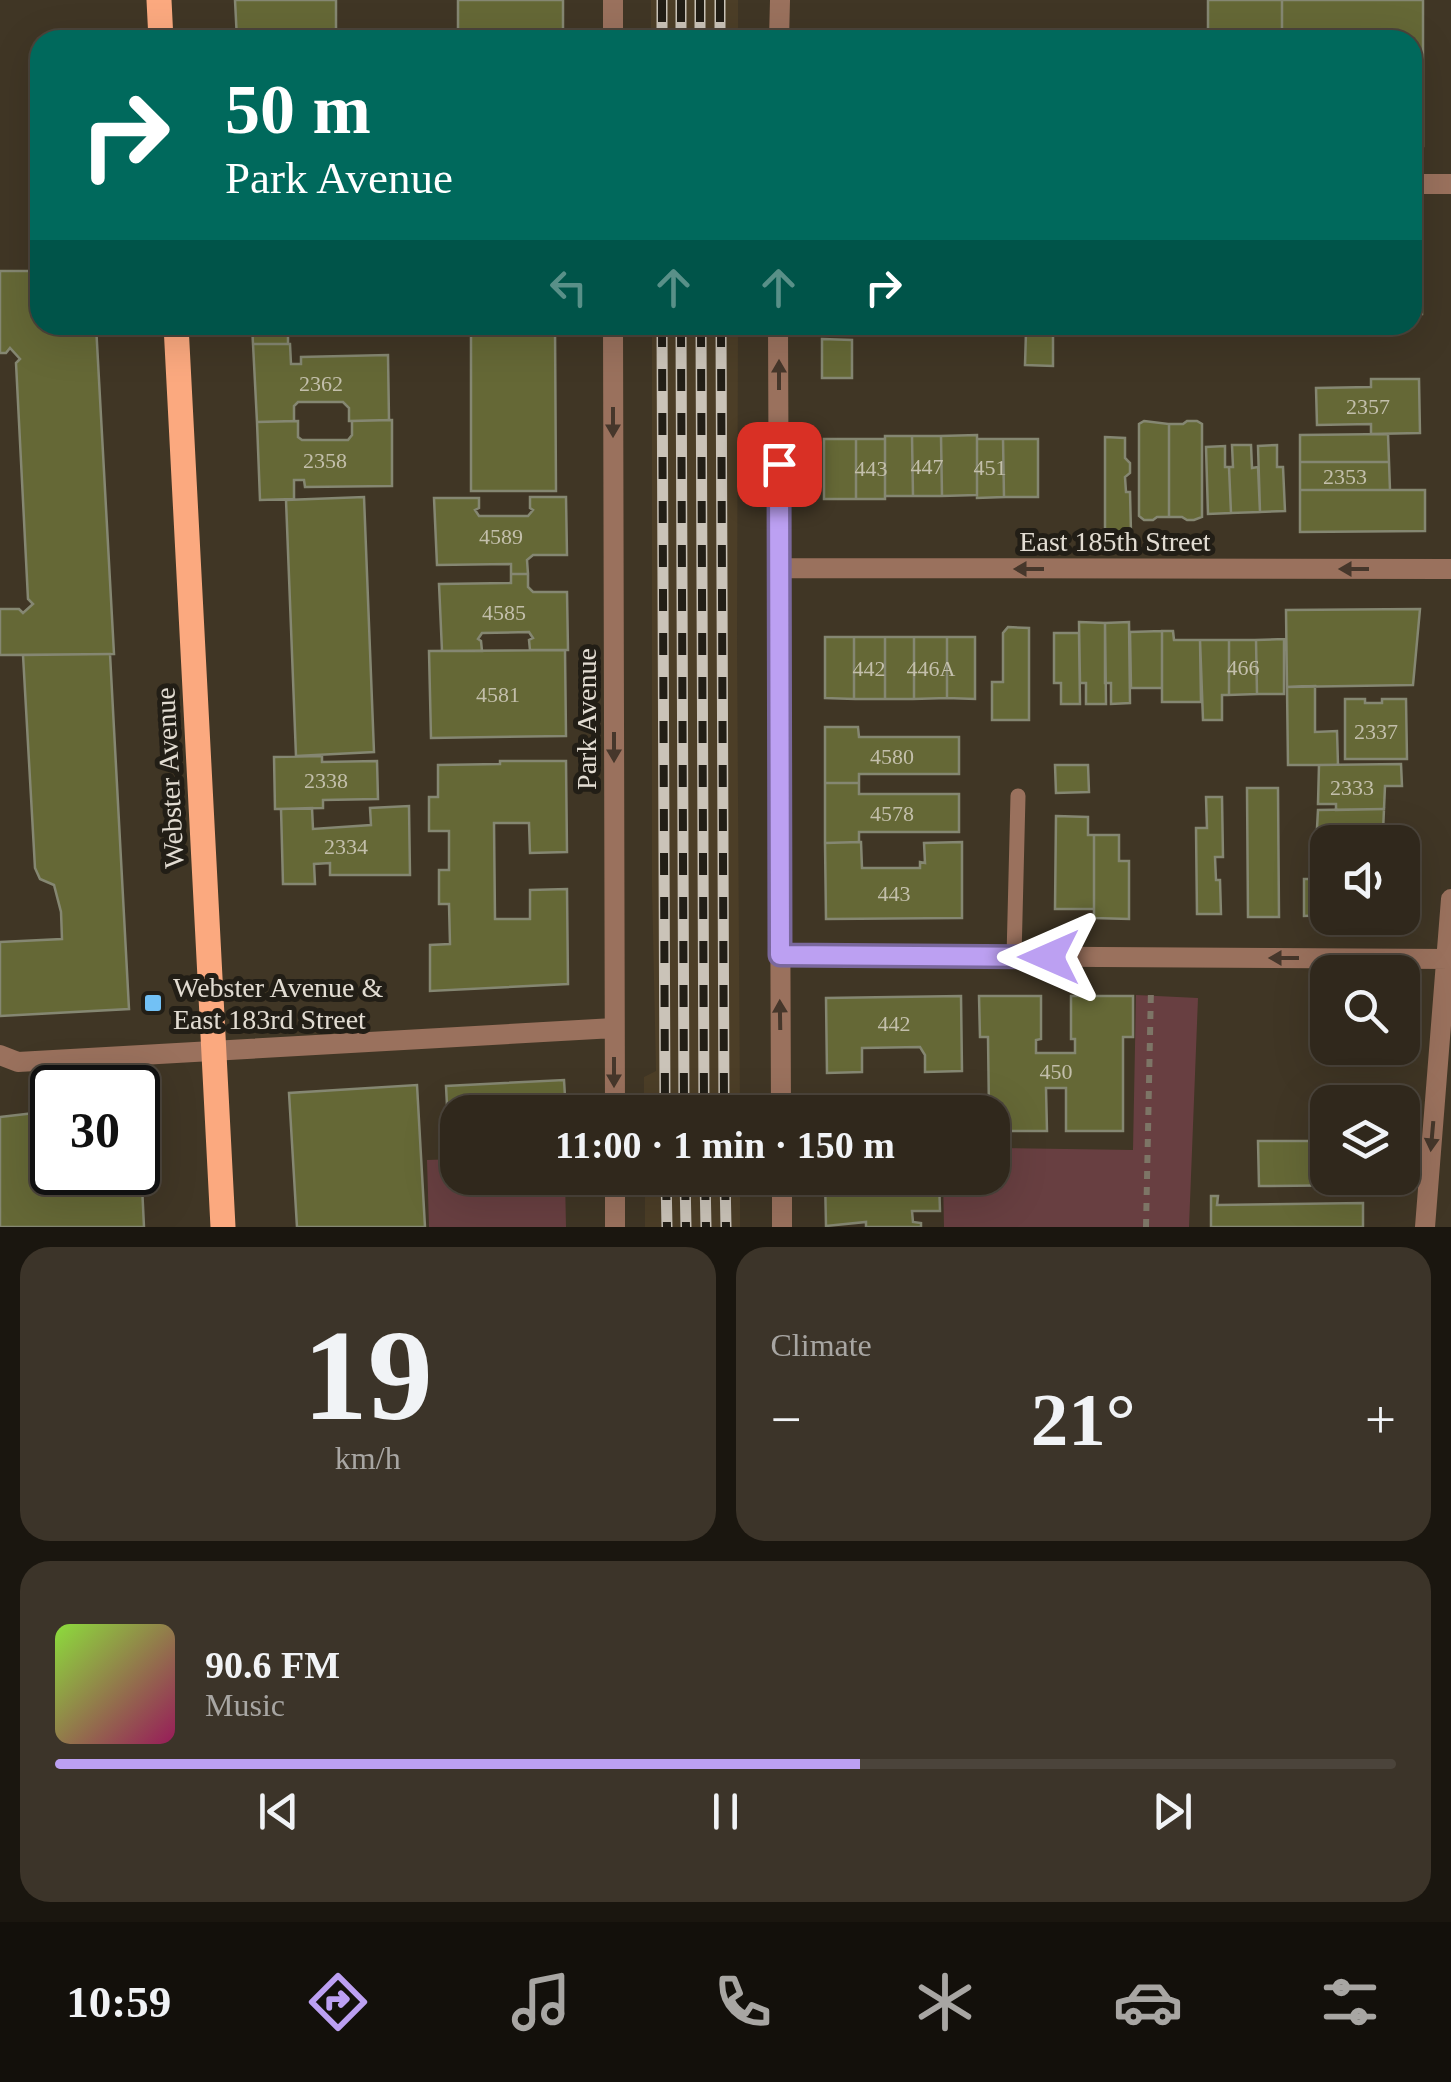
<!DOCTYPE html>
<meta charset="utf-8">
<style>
:root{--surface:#30281c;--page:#3c3429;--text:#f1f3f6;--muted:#a8a6a3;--line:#4b443b;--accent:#bca0f2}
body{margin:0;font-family:"Times New Roman",serif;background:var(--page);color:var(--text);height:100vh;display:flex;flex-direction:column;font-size:38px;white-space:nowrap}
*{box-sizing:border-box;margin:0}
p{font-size:32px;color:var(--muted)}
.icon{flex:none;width:55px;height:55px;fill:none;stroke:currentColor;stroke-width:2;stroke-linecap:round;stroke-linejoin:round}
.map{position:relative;height:1227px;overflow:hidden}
.sheet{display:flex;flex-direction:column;gap:20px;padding:20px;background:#1a160f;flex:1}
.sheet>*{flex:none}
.guide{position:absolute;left:30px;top:30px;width:1392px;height:305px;border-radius:30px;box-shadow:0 10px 40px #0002,0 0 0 2px var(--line);background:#00695c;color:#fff;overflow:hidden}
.buttons{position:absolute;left:1310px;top:825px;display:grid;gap:20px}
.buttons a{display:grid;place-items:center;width:110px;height:110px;border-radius:20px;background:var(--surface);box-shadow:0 10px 40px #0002,0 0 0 2px var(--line);font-size:50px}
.speed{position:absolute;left:30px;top:1065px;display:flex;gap:20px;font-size:50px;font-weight:700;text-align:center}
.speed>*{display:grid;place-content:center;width:130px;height:130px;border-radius:50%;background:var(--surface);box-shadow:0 10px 40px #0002,0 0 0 2px var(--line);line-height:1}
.speed .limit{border:5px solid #111;border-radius:15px;background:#fff;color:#111}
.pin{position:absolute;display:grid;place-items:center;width:85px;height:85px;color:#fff;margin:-42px;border-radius:20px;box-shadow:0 5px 15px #0006}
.me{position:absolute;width:110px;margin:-55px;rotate:270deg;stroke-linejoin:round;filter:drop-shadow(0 0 8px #0008)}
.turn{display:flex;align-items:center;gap:35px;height:210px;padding:0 30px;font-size:45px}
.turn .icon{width:130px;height:130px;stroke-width:2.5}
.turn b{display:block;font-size:70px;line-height:85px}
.lanes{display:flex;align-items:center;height:95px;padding:0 30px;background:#0003;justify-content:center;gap:50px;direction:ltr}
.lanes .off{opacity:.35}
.big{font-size:75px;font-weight:600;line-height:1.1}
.sheet .widget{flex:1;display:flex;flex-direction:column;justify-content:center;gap:15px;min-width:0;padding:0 35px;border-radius:30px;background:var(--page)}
.sheet .dial{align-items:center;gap:0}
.dial b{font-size:130px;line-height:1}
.song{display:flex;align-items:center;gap:30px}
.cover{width:120px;height:120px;border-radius:15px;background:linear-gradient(135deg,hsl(90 70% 55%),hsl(330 70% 35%))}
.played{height:10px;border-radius:5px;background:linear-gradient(90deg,var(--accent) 60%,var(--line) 60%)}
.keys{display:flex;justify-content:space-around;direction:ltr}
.heat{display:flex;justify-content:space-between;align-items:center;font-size:55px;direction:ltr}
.sheet .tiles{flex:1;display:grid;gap:20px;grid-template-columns:1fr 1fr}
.widget:last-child{grid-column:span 2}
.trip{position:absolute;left:440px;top:1095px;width:570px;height:100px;border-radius:30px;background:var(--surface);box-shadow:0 10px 40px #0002,0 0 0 2px var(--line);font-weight:600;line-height:100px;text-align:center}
.tab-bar{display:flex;height:160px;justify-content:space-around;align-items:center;background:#13100b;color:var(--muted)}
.tab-bar .icon{width:70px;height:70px}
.tab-bar .active{color:var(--accent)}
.tab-bar b{font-size:45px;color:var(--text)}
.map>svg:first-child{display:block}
.built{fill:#4c3e27}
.green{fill:#683f41}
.building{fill:#656836;stroke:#858772;stroke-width:2.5}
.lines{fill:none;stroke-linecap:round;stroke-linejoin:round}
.path{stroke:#7d7566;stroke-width:6;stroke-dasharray:8 8;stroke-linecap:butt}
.lane{stroke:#9a715d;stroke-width:15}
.street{stroke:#9a715d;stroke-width:20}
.primary{stroke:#fba97f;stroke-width:25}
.rail-casing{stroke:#cac3b8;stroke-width:11}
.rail{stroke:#221e16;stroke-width:8;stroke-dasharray:22;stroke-linecap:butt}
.oneway{fill:#46372b}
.route-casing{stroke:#7a689d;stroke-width:25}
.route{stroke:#bca0f2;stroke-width:18}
.poi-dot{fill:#72c1f5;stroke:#221e16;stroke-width:4}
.labels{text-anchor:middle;stroke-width:10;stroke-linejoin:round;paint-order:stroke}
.number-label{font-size:22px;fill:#c3bfab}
.street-label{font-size:28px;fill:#e2dcd2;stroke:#221e16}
.poi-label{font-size:28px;fill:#e2dcd2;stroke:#221e16;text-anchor:start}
</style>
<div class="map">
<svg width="1451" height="1227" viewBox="0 0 1451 1227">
<rect width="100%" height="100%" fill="#403625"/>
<path class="built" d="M 651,0 L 738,0 L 738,40 L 651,40 Z
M 652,325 L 738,325 L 737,638 L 740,1112 L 644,1112 L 644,1077 L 656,1071 L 652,887 Z
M 645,1178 L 740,1178 L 740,1227 L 645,1227 Z"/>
<path class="green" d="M 1136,995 L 1198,998 L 1189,1227 L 944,1227 L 943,1178 L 992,1178 L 993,1148 L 1133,1150 Z
M 457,1159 L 458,1178 L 565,1178 L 566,1227 L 429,1227 L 427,1160 Z"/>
<path class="building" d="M 235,0 L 336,0 L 336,38 L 237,40 Z
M 458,0 L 563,0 L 563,40 L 515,40 L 514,35 L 458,36 Z
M 1208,0 L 1282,0 L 1282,40 L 1208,40 Z
M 1282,0 L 1423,0 L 1423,70 L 1412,71 L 1412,40 L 1282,40 Z
M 1423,70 L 1423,146 L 1412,146 L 1412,71 Z
M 1412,257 L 1422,257 L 1422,314 L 1412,315 Z
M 0,271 L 40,271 L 40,325 L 96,325 L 114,654 L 0,655 L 0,609 L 19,609 L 23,613 L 33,604 L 28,599 L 16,363 L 20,359 L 10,348 L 6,353 L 0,353 Z
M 252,325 L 288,325 L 288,344 L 253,344 Z
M 297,325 L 384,325 L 384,332 L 297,332 Z
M 471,325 L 555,325 L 556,491 L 471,491 Z
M 1026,332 L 1053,332 L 1053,366 L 1025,365 Z
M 822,339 L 852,340 L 852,378 L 822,378 Z
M 253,344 L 290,344 L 291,364 L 301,364 L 301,357 L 388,355 L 389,420 L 349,421 L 349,408 L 343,402 L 298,402 L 294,406 L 294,421 L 257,422 Z
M 1371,379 L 1419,379 L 1420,433 L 1371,434 L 1371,424 L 1317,425 L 1316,388 L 1371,387 Z
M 392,420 L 392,486 L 305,487 L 304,480 L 294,480 L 294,499 L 260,500 L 257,422 L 298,421 L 298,437 L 302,440 L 348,440 L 352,435 L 352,421 Z
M 1144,421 L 1169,424 L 1169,517 L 1157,517 L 1153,520 L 1144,520 L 1139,516 L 1139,424 Z
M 1187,421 L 1197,421 L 1202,424 L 1202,517 L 1194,520 L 1187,520 L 1182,517 L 1169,517 L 1169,424 L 1183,424 Z
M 1388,434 L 1389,462 L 1300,462 L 1300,435 Z
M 977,435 L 977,495 L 942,496 L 941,436 Z
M 885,436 L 912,436 L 913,496 L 885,496 Z
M 912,436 L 941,436 L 942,496 L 913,496 Z
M 1105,437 L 1125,438 L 1125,458 L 1130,463 L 1130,473 L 1125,477 L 1126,492 L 1130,492 L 1131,533 L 1105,533 Z
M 824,439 L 856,439 L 856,499 L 824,499 Z
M 856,439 L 885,439 L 885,499 L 856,499 Z
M 977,439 L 1003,439 L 1004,497 L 977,498 Z
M 1003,439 L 1038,439 L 1038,497 L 1004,497 Z
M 1232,445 L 1251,445 L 1252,468 L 1258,467 L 1260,512 L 1231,513 L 1229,467 L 1233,467 Z
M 1277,445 L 1277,467 L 1283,467 L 1285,511 L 1260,512 L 1258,446 Z
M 1225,446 L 1225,467 L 1229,467 L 1231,513 L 1208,514 L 1206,447 Z
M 1300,462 L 1389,462 L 1390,490 L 1300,490 Z
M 1300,490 L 1425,490 L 1425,531 L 1300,532 Z
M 364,497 L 374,752 L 296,756 L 286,500 Z
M 530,497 L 566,497 L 567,555 L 533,555 L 527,560 L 528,574 L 511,574 L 511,564 L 437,565 L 434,498 L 479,498 L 479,508 L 475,510 L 479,516 L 528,516 L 533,510 L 530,508 Z
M 511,574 L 528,574 L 528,587 L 533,592 L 567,592 L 568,650 L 530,650 L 529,640 L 533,638 L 529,632 L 482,633 L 478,639 L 481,641 L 482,651 L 442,651 L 439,584 L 511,583 Z
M 1420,609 L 1413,685 L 1287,687 L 1286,610 Z
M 1079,622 L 1105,623 L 1106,704 L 1086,704 L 1086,683 L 1080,683 Z
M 1129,622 L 1130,703 L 1111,704 L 1111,683 L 1105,683 L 1105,623 Z
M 1008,627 L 1029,628 L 1029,720 L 992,720 L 992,682 L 1003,682 L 1003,633 Z
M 1162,631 L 1173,631 L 1174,640 L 1200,640 L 1201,702 L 1162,702 Z
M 1162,631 L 1162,688 L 1131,688 L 1130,632 Z
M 1054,633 L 1079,633 L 1080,704 L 1061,704 L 1061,683 L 1054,683 Z
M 825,637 L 854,637 L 854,699 L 825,698 Z
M 854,637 L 885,637 L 885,699 L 854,699 Z
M 885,637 L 914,637 L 914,699 L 885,699 Z
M 914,637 L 947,637 L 947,698 L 914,699 Z
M 947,637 L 975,637 L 975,699 L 947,698 Z
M 1284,639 L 1284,694 L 1257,694 L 1256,640 Z
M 1200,640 L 1229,640 L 1229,695 L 1222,695 L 1222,720 L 1203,720 Z
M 1229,640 L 1256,640 L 1257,694 L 1229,695 Z
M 565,650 L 566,736 L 431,738 L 429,651 Z
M 110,654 L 129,1009 L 0,1016 L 0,942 L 62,939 L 61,912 L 54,885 L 40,879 L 35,868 L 23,655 Z
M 1315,686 L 1315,732 L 1337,731 L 1338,765 L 1288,765 L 1287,687 Z
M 1345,699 L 1365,699 L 1365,703 L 1382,703 L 1382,699 L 1406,699 L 1407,759 L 1345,759 Z
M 825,727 L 858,727 L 859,737 L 959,737 L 959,774 L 859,774 L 859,783 L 825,783 Z
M 322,756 L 322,762 L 377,761 L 378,799 L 323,800 L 323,808 L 275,809 L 274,757 Z
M 500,761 L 566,761 L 567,852 L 530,853 L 529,823 L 494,823 L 495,919 L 530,919 L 530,890 L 567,889 L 568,984 L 430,991 L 430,945 L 450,944 L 449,904 L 439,904 L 439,870 L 449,870 L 449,831 L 429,831 L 429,797 L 438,797 L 438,765 L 500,764 Z
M 1401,764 L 1402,786 L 1385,786 L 1384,809 L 1336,810 L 1336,804 L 1318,804 L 1319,765 Z
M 1055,765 L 1088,765 L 1089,792 L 1056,793 Z
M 825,783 L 859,783 L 859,794 L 959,794 L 959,832 L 859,832 L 859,842 L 825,843 Z
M 1247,788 L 1278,788 L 1279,917 L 1248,917 Z
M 1206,797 L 1222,797 L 1223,857 L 1215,857 L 1216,880 L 1220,880 L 1221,914 L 1197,914 L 1196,828 L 1207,828 Z
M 409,806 L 410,875 L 330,875 L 330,863 L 314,864 L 315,884 L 283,884 L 281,809 L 312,808 L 313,829 L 371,825 L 370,808 Z
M 1384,809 L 1383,832 L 1336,832 L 1336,828 L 1317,828 L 1318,810 Z
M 1056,816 L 1088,817 L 1088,835 L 1094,835 L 1094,909 L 1055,909 Z
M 1383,832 L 1383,842 L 1328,842 L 1328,850 L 1317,851 L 1317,833 Z
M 1094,835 L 1119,835 L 1119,861 L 1129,861 L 1129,919 L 1094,918 Z
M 861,842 L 862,868 L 920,868 L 920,862 L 925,863 L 924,843 L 962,842 L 962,918 L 826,919 L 825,843 Z
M 1316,855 L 1328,855 L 1328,873 L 1316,873 Z
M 1304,879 L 1328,879 L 1328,915 L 1304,916 Z
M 961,996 L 962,1071 L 925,1072 L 925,1055 L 920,1047 L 862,1048 L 862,1072 L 827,1073 L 826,998 Z
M 979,996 L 1041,996 L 1041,1039 L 1036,1040 L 1036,1053 L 1075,1053 L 1075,1039 L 1071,1039 L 1071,996 L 1133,996 L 1133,1037 L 1123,1037 L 1123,1131 L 1066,1131 L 1066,1088 L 1046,1088 L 1047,1131 L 992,1131 L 992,1112 L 989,1112 L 988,1037 L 980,1037 Z
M 564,1080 L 566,1112 L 458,1112 L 458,1143 L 449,1144 L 446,1086 Z
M 417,1085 L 425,1227 L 297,1227 L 289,1093 Z
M 138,1102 L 144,1227 L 0,1227 L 0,1117 L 52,1111 L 52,1172 L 138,1172 Z
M 1258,1141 L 1328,1141 L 1328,1178 L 1368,1178 L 1368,1185 L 1259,1186 Z
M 825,1178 L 939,1178 L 940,1211 L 912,1211 L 913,1222 L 921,1223 L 921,1227 L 866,1227 L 866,1222 L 826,1226 Z
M 1211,1196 L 1218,1196 L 1217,1205 L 1363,1203 L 1363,1227 L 1211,1227 Z"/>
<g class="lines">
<path class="path" d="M 1146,1227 L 1151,988"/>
<path class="lane" d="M 1014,957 L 1018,796"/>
<path class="street" d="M 613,0 L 613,40
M 779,40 L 780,0
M 1412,184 L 1451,184
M 613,325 L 615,1112
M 778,325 L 781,1112
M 780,568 L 1451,569
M 779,955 L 1451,959
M 0,1055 L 18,1062 L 614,1028
M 615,1178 L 615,1227
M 782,1178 L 782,1227
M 1425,1227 L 1451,899"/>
<path class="primary" d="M 159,0 L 161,40
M 176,325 L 223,1227"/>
<defs>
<path id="rail" d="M 662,0 L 662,40
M 681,0 L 681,40
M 700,0 L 700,40
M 720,0 L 720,40
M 662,325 L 665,1112
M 681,325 L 684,1112
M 701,325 L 704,1112
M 721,325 L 724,1112
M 666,1178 L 667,1227
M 685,1178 L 686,1227
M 705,1178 L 706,1227
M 725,1178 L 726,1227"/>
</defs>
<use href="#rail" class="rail-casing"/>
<use href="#rail" class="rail"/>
</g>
<defs><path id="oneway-solid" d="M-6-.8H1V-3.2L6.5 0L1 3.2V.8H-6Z" transform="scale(2.5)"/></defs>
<g class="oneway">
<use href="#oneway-solid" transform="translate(779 375) rotate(-90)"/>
<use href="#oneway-solid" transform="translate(613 422) rotate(90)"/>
<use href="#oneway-solid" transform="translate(1029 569) rotate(-180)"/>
<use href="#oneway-solid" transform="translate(1354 569) rotate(-180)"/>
<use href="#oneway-solid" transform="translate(614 747) rotate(90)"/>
<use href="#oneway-solid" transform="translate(1284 958) rotate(-180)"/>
<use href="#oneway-solid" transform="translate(780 1015) rotate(-91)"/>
<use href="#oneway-solid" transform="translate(614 1072) rotate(90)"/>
<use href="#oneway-solid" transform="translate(1432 1136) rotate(95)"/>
</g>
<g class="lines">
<defs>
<path id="route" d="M 779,464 L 780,955 L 1049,957"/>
</defs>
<use href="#route" class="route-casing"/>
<use href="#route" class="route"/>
</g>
<rect class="poi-dot" x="143" y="993" width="20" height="20" rx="5"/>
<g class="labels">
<g class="number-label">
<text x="321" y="391">2362</text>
<text x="1368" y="414">2357</text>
<text x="325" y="468">2358</text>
<text x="927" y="474">447</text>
<text x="990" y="475">451</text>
<text x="871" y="476">443</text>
<text x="1345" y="484">2353</text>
<text x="501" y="544">4589</text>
<text x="504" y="620">4585</text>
<text x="1243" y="675">466</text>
<text x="869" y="676">442</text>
<text x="931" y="676">446A</text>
<text x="498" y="702">4581</text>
<text x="1376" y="739">2337</text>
<text x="892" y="764">4580</text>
<text x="326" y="788">2338</text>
<text x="1352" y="795">2333</text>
<text x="892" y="821">4578</text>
<text x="346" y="854">2334</text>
<text x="894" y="901">443</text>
<text x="894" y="1031">442</text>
<text x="1056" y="1079">450</text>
</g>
<g class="street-label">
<text x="1115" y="551">East 185th Street</text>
<text transform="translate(586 719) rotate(-90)" y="10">Park Avenue</text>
<text transform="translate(169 778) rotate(-93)" y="10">Webster Avenue</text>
</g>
<g class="poi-label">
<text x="173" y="997">Webster Avenue &amp;<tspan x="173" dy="32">East 183rd Street</tspan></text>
</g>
</g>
</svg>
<div class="buttons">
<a><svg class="icon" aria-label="sound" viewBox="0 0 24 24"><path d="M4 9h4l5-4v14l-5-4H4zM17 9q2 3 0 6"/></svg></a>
<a><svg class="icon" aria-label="search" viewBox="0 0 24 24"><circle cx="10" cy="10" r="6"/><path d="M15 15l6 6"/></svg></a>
<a><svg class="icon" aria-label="layers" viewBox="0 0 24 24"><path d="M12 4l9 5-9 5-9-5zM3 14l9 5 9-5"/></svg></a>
</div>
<div class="speed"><div class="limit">30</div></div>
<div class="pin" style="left:779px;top:464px;background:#d93025"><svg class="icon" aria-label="arrive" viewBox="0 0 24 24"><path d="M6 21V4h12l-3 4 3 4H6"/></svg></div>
<svg class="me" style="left:1049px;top:957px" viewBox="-20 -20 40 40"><path d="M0-17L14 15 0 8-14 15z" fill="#bca0f2" stroke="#fff" stroke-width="4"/></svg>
<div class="trip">11:00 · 1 min · 150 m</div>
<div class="guide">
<div class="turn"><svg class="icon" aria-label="right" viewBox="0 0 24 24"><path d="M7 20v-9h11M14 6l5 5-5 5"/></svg><div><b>50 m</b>Park Avenue</div></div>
<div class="lanes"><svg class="icon off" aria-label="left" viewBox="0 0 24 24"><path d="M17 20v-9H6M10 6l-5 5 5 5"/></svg><svg class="icon off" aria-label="ahead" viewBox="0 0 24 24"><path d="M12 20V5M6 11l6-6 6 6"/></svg><svg class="icon off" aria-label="ahead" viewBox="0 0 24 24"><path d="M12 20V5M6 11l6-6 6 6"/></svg><svg class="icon" aria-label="right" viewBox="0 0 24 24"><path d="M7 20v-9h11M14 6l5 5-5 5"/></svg></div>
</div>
</div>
<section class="sheet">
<div class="tiles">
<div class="widget dial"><b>19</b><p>km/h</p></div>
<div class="widget"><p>Climate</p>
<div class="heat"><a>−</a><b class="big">21°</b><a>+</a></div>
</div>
<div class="widget">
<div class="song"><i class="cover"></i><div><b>90.6 FM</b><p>Music</p></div></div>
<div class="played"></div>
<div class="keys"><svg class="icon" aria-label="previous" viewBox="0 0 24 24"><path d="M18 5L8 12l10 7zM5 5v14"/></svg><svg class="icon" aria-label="pause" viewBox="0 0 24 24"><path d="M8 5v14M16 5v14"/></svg><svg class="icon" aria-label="next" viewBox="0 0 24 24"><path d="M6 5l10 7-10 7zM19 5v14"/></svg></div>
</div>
</div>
</section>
<nav class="tab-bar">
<b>10:59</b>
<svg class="icon active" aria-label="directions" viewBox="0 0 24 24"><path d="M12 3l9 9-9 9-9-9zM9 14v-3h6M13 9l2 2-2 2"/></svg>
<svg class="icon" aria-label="music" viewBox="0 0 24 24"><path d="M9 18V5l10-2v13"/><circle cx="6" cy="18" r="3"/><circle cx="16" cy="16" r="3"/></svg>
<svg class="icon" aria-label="phone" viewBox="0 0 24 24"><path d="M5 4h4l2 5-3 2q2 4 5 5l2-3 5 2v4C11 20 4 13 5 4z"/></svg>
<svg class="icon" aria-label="climate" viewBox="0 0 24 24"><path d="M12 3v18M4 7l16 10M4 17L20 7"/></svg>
<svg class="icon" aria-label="car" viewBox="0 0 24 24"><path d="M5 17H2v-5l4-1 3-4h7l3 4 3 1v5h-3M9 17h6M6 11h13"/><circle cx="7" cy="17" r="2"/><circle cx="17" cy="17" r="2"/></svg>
<svg class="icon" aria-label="filters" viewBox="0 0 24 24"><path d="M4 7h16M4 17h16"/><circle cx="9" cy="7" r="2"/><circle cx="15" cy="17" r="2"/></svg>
</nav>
